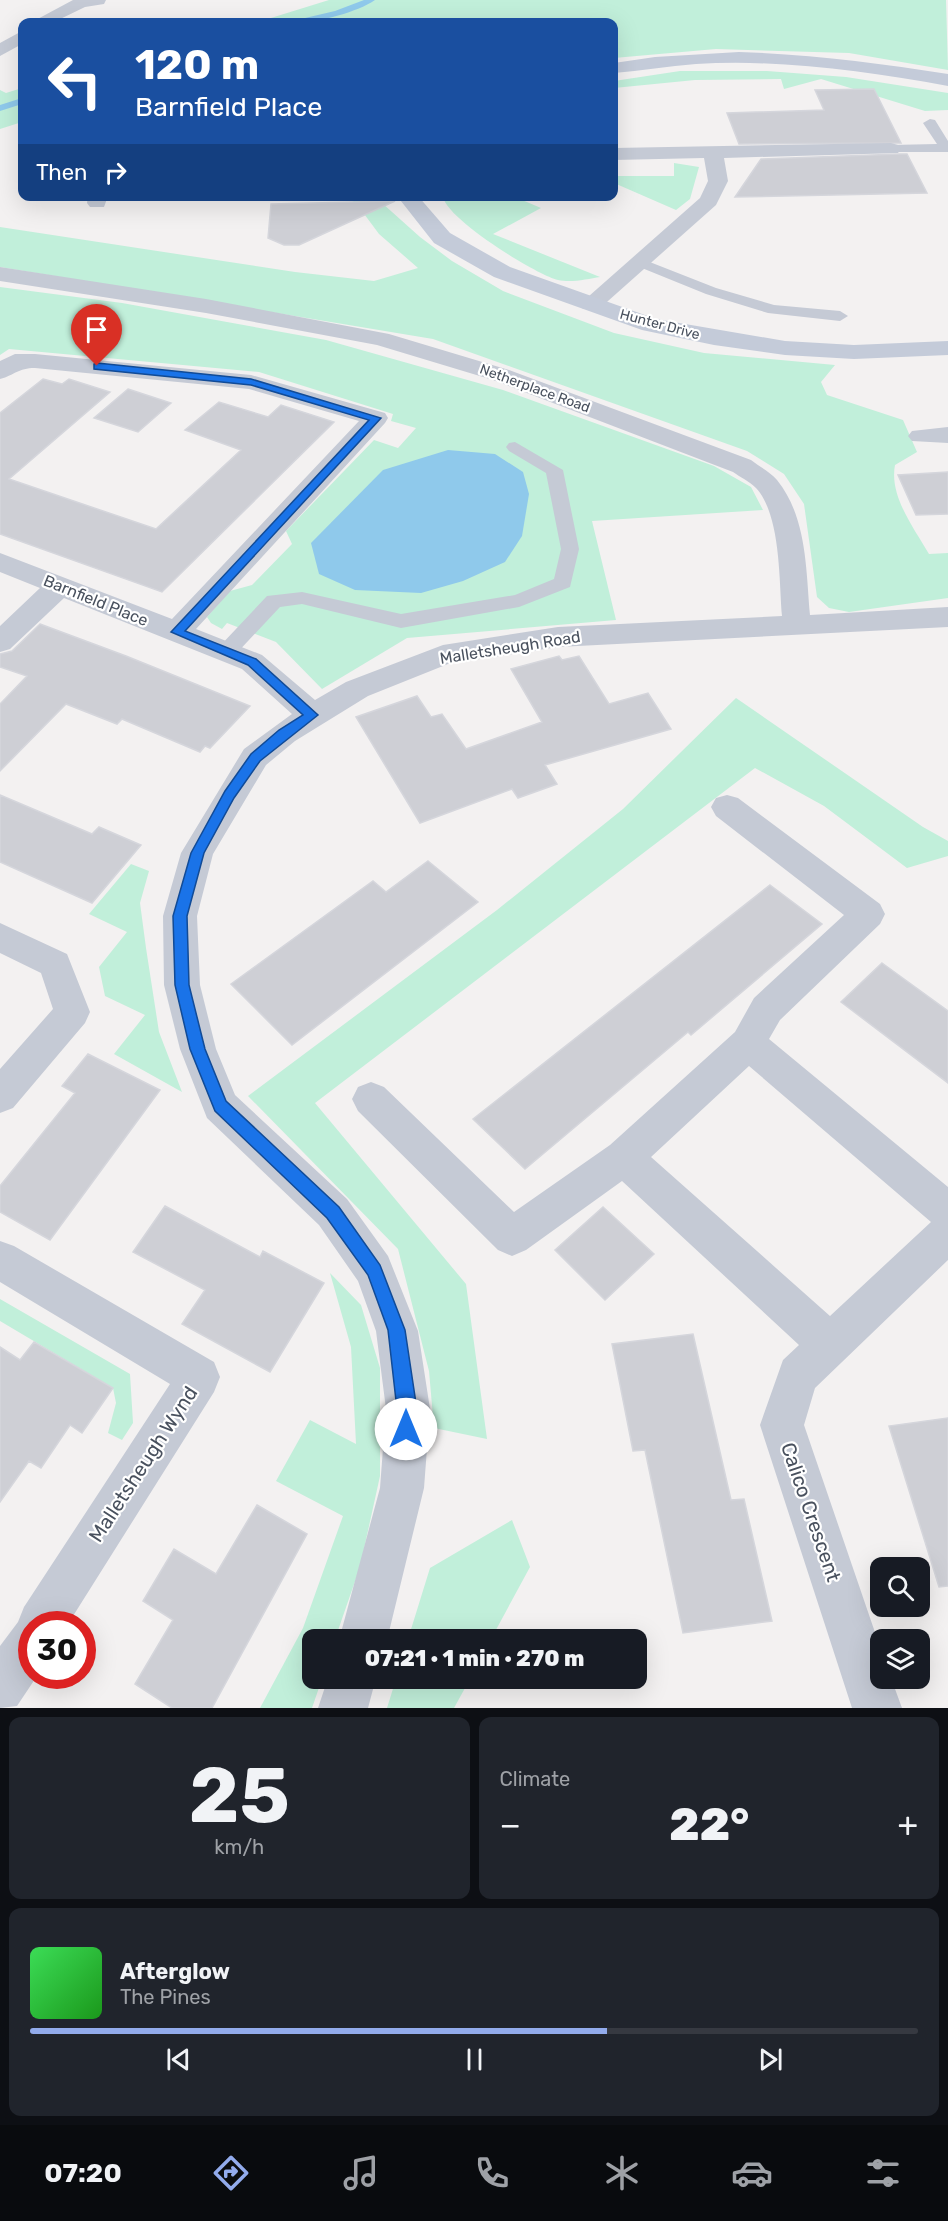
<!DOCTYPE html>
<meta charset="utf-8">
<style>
:root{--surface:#171b24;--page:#20242c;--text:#f1f3f6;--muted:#9ea1a6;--line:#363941;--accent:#92abec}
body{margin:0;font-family:Rubik,sans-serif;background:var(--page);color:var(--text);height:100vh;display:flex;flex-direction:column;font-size:22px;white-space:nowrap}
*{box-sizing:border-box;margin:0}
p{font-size:20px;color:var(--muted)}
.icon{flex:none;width:33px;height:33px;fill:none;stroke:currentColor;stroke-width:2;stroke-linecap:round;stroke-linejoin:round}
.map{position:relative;height:1708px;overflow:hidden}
.sheet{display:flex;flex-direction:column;gap:9px;padding:9px;background:#0d0f14;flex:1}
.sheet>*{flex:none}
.banner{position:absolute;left:18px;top:18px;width:600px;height:183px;border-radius:12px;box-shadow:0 6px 24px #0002;background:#1a4fa0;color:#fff;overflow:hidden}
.fabs{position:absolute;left:870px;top:1557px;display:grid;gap:12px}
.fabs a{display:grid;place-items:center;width:60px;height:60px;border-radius:12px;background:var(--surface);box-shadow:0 6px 24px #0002;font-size:30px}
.speed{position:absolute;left:18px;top:1611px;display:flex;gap:12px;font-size:30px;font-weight:700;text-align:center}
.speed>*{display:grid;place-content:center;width:78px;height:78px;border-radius:50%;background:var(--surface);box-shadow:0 6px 24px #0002;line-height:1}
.speed .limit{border:9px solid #d22;background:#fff;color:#111}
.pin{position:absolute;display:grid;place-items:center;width:51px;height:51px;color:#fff;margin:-62px -26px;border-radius:50% 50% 50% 0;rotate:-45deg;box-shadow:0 0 6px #0007}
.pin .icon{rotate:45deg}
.me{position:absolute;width:66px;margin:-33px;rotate:0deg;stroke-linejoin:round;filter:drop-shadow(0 0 4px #0008)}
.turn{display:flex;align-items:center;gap:21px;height:126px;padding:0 18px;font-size:27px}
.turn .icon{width:78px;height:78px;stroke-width:2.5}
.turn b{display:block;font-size:42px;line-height:51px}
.then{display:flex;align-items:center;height:57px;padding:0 18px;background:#0003;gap:12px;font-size:22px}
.big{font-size:45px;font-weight:800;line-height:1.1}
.sheet .widget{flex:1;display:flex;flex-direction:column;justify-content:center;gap:9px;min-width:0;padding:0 21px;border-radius:12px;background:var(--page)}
.sheet .dial{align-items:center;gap:0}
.dial b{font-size:78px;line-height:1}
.song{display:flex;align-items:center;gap:18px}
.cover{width:72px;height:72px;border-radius:9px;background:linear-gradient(135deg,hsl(130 70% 55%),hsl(120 70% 35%))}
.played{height:6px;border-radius:3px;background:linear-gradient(90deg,var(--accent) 65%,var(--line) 65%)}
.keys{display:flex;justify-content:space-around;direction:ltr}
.heat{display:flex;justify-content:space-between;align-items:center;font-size:33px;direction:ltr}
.sheet .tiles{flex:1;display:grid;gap:9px;grid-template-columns:1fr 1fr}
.widget:last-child{grid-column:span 2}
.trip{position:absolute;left:302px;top:1629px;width:345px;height:60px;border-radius:12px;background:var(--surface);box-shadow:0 6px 24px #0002;font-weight:800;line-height:60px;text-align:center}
.menu{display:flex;height:96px;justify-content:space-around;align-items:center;background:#090b0e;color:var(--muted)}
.menu .icon{width:42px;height:42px}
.menu .active{color:var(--accent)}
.menu b{font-size:27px;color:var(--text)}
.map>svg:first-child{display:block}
.green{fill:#c1efda}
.water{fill:#8fc9eb}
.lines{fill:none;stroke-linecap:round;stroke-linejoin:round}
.stream{fill:#8fc9eb;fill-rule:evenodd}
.building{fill:#cecfd5;stroke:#d5d6dc;stroke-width:1.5}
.lane{fill:#c5cad5;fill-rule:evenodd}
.street{fill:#c5cad5;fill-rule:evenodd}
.secondary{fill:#c4cbd9;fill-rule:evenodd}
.route{fill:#1a73e8;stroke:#114b97;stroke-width:1.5}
.labels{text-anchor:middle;stroke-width:4.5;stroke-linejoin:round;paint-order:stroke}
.far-street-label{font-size:14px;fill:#49515e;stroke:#fff}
.street-label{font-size:16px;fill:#49515e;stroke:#fff}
.near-street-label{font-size:20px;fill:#49515e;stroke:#fff}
</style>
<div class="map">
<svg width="948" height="1708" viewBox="0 0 948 1708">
<rect width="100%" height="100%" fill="#f3f1f1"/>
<path class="green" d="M 329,0 L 946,0 L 948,70 L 849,53 L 716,49 L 614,58 L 614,22 L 258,22 Z
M 680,71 L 767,71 L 846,77 L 948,93 L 948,110 L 925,111 L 821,79 L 784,89 L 781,79 L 695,80 L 614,88 L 614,81 Z
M 22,88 L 22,122 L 0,129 L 0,90 L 6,93 Z
M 674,163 L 699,167 L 690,199 L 676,210 L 614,183 L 614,176 L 674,176 Z
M 344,197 L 370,197 L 382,203 L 420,237 L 452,261 L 503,291 L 614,333 L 704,353 L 835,365 L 821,382 L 827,395 L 903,420 L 917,452 L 895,465 C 889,496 914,528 929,554 L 948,553 L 948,598 L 849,612 L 829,608 L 817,597 L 804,504 L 784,474 L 747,451 L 433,339 L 0,267 L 0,227 L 295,272 L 374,281 L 418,268 L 379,234 L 356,203 Z
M 443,197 L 515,197 L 541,208 L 493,234 L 600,277 C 588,279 571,283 558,280 C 535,274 448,220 443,197 Z
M 0,287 L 122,303 L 326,340 L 503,390 L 714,466 L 751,487 L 763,510 L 592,521 L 616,620 L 407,638 L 322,689 L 276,642 L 227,623 L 222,629 L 211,623 L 207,617 L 230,591 L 252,585 L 292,544 L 286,531 L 374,440 L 398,448 L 416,428 L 391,421 L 393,414 L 259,372 L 9,349 L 0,355 Z
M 736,698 L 923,827 L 948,841 L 948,856 L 907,868 L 824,806 L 755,768 L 315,1103 L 466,1284 L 487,1439 L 434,1428 L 429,1371 L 398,1249 L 248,1096 L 497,910 L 623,809 Z
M 131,864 L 149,871 L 140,903 L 146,948 L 159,1032 L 182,1092 L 114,1054 L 145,1015 L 105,996 L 99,967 L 127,932 L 89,914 Z
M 330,1273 L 361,1305 L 380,1368 L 380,1476 L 360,1567 L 335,1639 L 312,1640 L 312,1678 L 322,1679 L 312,1708 L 260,1708 L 303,1628 L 343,1516 L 276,1481 L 310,1420 L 356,1444 L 351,1347 Z
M 0,1299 L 130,1374 L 133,1423 L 122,1440 L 108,1433 L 116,1403 L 113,1388 L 0,1321 Z
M 512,1520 L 530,1567 L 491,1639 L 408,1639 L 430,1568 Z
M 396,1679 L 396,1678 L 470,1679 L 454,1708 L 387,1708 Z"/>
<path class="water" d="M 448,450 L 495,454 L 523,472 L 529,494 L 522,536 L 505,562 L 463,581 L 421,593 L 355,590 L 319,574 L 311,543 L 383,470 Z"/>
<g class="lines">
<path class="stream" d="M 364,0 L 375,0 C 356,13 311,25 288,22 L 335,11 Z
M 22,98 L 22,104 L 0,111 L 0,105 Z"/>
</g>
<path class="building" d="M 874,89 L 901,143 L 739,144 L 727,113 L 824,110 L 815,90 Z
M 900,154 L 907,154 L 927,193 L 735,197 L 761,159 Z
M 395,201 L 299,245 L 284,245 L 268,238 L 271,204 Z
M 43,379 L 62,384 L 69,379 L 110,392 L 9,479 L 156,529 L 241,450 L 185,430 L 219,402 L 268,417 L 281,405 L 334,422 L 162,592 L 0,534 L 0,413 Z
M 128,389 L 171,403 L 138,432 L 94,418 Z
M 948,472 L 948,514 L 916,515 L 898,475 Z
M 40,624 L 126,656 L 250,706 L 210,748 L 205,746 L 200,752 L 122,719 L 117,724 L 66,704 L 0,771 L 0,704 L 27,676 L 0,667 L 0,654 L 12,651 Z
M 559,656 L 562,660 L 579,656 L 609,704 L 648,693 L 671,729 L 545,765 L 557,784 L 518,798 L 512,789 L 420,823 L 356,717 L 417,696 L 431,717 L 442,714 L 466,749 L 542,722 L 511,669 Z
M 0,795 L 92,834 L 99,827 L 141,845 L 92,903 L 0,862 Z
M 428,861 L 478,902 L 292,1045 L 231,984 L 373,881 L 386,892 Z
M 770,885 L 822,924 L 691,1035 L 688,1032 L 525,1169 L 473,1119 Z
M 882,963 L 948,1011 L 948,1083 L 841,1002 Z
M 88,1054 L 160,1090 L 50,1240 L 0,1212 L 0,1186 L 75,1093 L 62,1086 Z
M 165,1206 L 260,1257 L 263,1251 L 324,1283 L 270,1372 L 182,1324 L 205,1290 L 133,1252 Z
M 603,1207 L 654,1254 L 605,1300 L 555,1250 Z
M 693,1334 L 731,1500 L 744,1499 L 772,1621 L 683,1633 L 645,1450 L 633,1451 L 612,1344 Z
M 34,1342 L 113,1388 L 82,1433 L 70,1425 L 41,1468 L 29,1461 L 0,1502 L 0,1347 L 20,1360 Z
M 948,1418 L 948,1586 L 939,1587 L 889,1426 Z
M 257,1505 L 307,1534 L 212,1708 L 172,1708 L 135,1684 L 173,1620 L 143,1601 L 174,1549 L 216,1574 Z"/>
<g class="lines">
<path class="lane" d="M 930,119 L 935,120 L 948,141 L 948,152 L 886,152 L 884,149 L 891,145 L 937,144 L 923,123 Z
M 637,257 L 716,288 L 774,305 L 840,311 L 848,316 L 840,321 L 768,313 L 706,294 L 632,264 L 630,261 Z
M 515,442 L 563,470 L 579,549 L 570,587 L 519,607 L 401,628 L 302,604 L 280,607 L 233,657 L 219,657 L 216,652 L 219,647 L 267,596 L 302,592 L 401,614 L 515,595 L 554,579 L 561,549 L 546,473 L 509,451 L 506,447 L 509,443 Z"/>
<path class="street" d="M 73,0 L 106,0 L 104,4 L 85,7 L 54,22 L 32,22 Z
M 22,31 L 22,44 L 0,56 L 0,43 Z
M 891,143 L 898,145 L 901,149 L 898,153 L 724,158 L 728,181 L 716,205 L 599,309 L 583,309 L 580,304 L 700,198 L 708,181 L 704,158 L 614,160 L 614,148 Z
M 88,196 L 108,196 L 104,207 L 90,207 L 87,203 Z
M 0,267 L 206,299 L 389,334 L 509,370 L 751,460 C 760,467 770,472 777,480 C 807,517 806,570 810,615 L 948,607 L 948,627 L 558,647 L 448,664 L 368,696 L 295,741 L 266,765 L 213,854 L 197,916 L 200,985 L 216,1049 L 235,1095 L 347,1199 L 388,1256 L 418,1331 L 430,1409 L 424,1488 L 387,1640 L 339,1640 L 380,1488 L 386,1409 L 376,1331 L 358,1281 L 319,1225 L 207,1118 L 180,1049 L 164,985 L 163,916 L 181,853 L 244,749 L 292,714 L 242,669 L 64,598 L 10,649 L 0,652 L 0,626 L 40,588 L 0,572 L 0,553 L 172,619 L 359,421 L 249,389 L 35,368 C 18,368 15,375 0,379 L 0,361 L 15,354 L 35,354 L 251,375 L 385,413 L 388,418 L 385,423 L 196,629 L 262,655 L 315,700 L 346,682 L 443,645 L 558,627 L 782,616 C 779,581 781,515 756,488 C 749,481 740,477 733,472 L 493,380 L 377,345 L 206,313 L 0,281 Z
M 948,427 L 948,443 L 912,441 L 908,436 L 912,431 Z
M 727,795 L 738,798 L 880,904 L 885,914 L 880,924 L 780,1020 L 769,1039 L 948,1187 L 948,1260 L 815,1388 L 804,1425 L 880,1647 L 880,1678 L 891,1678 L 902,1708 L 852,1708 L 760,1425 L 783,1360 L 799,1345 L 622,1181 L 526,1250 L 512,1256 L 498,1250 L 358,1111 L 352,1099 L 358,1087 L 371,1082 L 384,1087 L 514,1212 L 610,1145 L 735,1032 L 754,998 L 844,915 L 716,816 L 711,807 L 716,798 ZM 749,1066 L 931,1222 L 830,1316 L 651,1157 Z
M 0,923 L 67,954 L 90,1012 L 85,1023 L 13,1108 L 0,1113 L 0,1069 L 53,1009 L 41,973 L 0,953 Z
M 0,1241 L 14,1246 L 214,1362 L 220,1377 L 214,1392 L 68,1624 L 32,1624 L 32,1676 L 37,1676 L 17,1706 L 0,1708 L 0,1646 L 18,1622 L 24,1607 L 170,1384 L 0,1282 Z
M 328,1678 L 376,1678 L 368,1708 L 318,1708 Z"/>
<path class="secondary" d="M 739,52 C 810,54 878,63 948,74 L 948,86 C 865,71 780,59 696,64 C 668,66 641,71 614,73 L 614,63 L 655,57 Z
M 397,196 L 418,196 L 450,233 L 510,267 L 656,319 L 785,341 L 854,345 L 948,341 L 948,355 L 854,359 L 785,355 L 714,345 L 642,330 L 494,277 L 434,243 Z"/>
</g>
<path class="route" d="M 97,363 L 251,379 L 381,418 L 185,631 L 256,659 L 318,715 L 260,761 L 234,798 L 204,853 L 187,916 L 189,985 L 205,1049 L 226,1101 L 339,1207 L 380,1265 L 405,1330 L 417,1410 L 413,1436 L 406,1438 L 400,1436 L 388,1330 L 368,1275 L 327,1218 L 215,1111 L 190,1049 L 175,985 L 173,916 L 191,853 L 225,791 L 251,754 L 279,730 L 303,715 L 248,665 L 171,632 L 369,420 L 251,385 L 94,369 L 94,364 Z"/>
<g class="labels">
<g class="far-street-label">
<text transform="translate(660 324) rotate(15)" y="5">Hunter Drive</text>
<text transform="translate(535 388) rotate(20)" y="5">Netherplace Road</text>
</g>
<g class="street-label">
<text transform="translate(96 600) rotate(22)" y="6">Barnfield Place</text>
<text transform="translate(510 647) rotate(-9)" y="6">Malletsheugh Road</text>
</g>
<g class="near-street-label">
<text transform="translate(143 1464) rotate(-57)" y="7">Malletsheugh Wynd</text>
<text transform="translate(811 1512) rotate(71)" y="7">Calico Crescent</text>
</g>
</g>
</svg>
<div class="fabs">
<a><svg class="icon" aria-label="search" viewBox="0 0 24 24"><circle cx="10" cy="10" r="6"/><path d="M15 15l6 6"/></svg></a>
<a><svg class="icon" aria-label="layers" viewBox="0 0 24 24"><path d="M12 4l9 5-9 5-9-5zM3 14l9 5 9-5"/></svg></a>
</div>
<div class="speed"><div class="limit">30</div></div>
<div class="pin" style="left:97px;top:366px;background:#d93025"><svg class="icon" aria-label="arrive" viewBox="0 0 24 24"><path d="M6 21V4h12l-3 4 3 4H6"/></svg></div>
<svg class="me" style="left:406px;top:1429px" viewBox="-20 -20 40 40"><circle r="19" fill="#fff"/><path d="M0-13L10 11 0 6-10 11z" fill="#1a73e8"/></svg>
<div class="trip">07:21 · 1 min · 270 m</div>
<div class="banner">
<div class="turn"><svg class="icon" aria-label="left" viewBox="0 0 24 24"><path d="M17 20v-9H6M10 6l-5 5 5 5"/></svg><div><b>120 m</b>Barnfield Place</div></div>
<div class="then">Then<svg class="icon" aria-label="right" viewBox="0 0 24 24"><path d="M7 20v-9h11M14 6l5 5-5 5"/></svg></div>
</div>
</div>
<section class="sheet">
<div class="tiles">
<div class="widget dial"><b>25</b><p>km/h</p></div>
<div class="widget"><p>Climate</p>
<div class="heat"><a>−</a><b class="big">22°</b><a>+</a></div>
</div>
<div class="widget">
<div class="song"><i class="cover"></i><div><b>Afterglow</b><p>The Pines</p></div></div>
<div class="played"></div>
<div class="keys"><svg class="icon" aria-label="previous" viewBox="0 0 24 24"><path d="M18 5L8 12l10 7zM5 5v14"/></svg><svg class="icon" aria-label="pause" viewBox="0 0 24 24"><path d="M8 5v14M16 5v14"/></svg><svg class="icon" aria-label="next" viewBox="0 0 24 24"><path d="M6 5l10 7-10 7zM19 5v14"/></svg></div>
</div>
</div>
</section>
<nav class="menu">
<b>07:20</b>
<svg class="icon active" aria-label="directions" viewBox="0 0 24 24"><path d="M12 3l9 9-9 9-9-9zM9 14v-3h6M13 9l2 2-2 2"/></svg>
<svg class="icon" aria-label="music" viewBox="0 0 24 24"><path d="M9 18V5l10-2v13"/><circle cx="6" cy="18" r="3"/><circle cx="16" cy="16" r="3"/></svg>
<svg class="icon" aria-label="phone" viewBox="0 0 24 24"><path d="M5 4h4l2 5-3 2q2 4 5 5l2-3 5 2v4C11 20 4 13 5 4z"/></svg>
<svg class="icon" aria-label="climate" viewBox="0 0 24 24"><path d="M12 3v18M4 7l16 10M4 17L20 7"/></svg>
<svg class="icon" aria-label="car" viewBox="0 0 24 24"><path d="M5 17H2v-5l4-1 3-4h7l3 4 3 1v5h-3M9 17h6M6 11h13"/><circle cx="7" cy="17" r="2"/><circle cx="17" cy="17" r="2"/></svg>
<svg class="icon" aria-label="filters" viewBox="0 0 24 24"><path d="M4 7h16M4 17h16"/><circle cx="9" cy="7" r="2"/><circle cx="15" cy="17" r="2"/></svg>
</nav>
